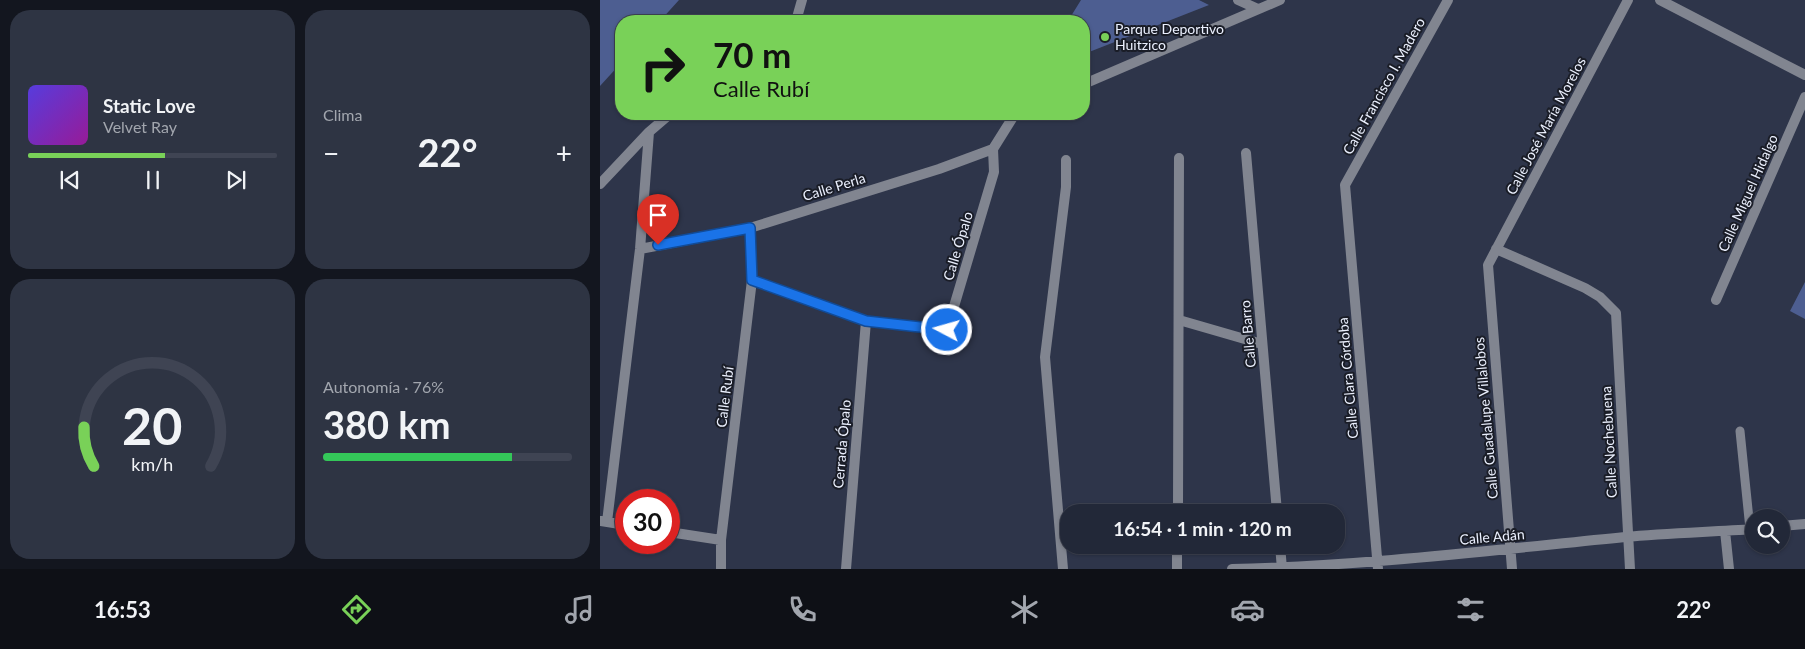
<!DOCTYPE html>
<html lang="es">
<meta charset="utf-8">
<style>
:root{--surface:#222838;--page:#2e3443;--text:#f1f3f6;--muted:#a2a6ae;--line:#3f4453;--accent:#79d158}
body{margin:0;font-family:Lato,sans-serif;background:var(--page);color:var(--text);height:100vh;display:flex;flex-direction:column;font-size:19px;white-space:nowrap}
*{box-sizing:border-box;margin:0}
p{font-size:16px;color:var(--muted)}
.icon{flex:none;width:28px;height:28px;fill:none;stroke:currentColor;stroke-width:2;stroke-linecap:round;stroke-linejoin:round}
.map{position:relative;flex:1;overflow:hidden}
.panel{display:flex;flex-direction:column;gap:10px;padding:10px;background:#13161f;width:600px}
.panel>*{flex:none}
.guide{position:absolute;left:15px;top:15px;width:475px;height:105px;border-radius:20px;box-shadow:0 1px 4px #0004,0 0 0 1px var(--line);background:#79d158;color:#111;overflow:hidden}
.tools{position:absolute;left:1145px;top:509px;display:grid;gap:10px}
.tools a{display:grid;place-items:center;width:45px;height:45px;border-radius:50%;background:var(--surface);box-shadow:0 1px 4px #0004,0 0 0 1px var(--line);font-size:25px}
.speed{position:absolute;left:15px;top:489px;display:flex;gap:10px;font-size:25px;font-weight:700;text-align:center}
.speed>*{display:grid;place-content:center;width:65px;height:65px;border-radius:50%;background:var(--surface);box-shadow:0 1px 4px #0004,0 0 0 1px var(--line);line-height:1}
.speed .limit{border:8px solid #d22;background:#fff;color:#111}
.pin{position:absolute;display:grid;place-items:center;width:42px;height:42px;color:#fff;margin:-51px -21px;border-radius:50% 50% 50% 0;rotate:-45deg;box-shadow:0 0 5px #0007}
.pin .icon{rotate:45deg}
.me{position:absolute;width:55px;margin:-28px;rotate:276deg;stroke-linejoin:round;filter:drop-shadow(0 0 4px #0008)}
.turn{display:flex;align-items:center;gap:18px;height:105px;padding:0 15px;font-size:22px}
.turn .icon{width:65px;height:65px;stroke-width:2.5}
.turn b{display:block;font-size:35px;line-height:42px}
.big{font-size:38px;font-weight:700;line-height:1.1}
.panel .widget{flex:1;display:flex;flex-direction:column;justify-content:center;gap:8px;min-width:0;padding:0 18px;border-radius:20px;background:var(--page)}
.panel .dial{align-items:center;gap:0}
.dial svg{height:130px;overflow:visible;fill:none;stroke:var(--line);stroke-width:7;stroke-linecap:round;text-anchor:middle}
.dial text{fill:var(--text);stroke:none}
.song{display:flex;align-items:center;gap:15px}
.cover{width:60px;height:60px;border-radius:8px;background:linear-gradient(135deg,hsl(250 70% 55%),hsl(300 70% 35%))}
.played{height:5px;border-radius:2px;background:linear-gradient(90deg,var(--accent) 55%,var(--line) 55%)}
.keys{display:flex;justify-content:space-around;direction:ltr}
.heat{display:flex;justify-content:space-between;align-items:center;font-size:28px;direction:ltr}
.charge{height:8px;border-radius:4px;background:linear-gradient(90deg,#34c759 76%,var(--line) 0)}
.panel .tiles{flex:1;display:grid;gap:10px;grid-template-columns:repeat(2,1fr)}
.trip{position:absolute;left:460px;top:504px;width:285px;height:50px;border-radius:20px;background:var(--surface);box-shadow:0 1px 4px #0004,0 0 0 1px var(--line);font-weight:700;line-height:50px;text-align:center}
.tabs{display:flex;height:80px;justify-content:space-around;align-items:center;background:#0e1016;color:var(--muted)}
.tabs .icon{width:35px;height:35px}
.tabs .active{color:var(--accent)}
.tabs b{font-size:22px;color:var(--text)}
main{display:flex;flex:1;min-height:0}
.map>svg:first-child{display:block}
.green{fill:#4d5e91}
.lines{fill:none;stroke-linecap:round;stroke-linejoin:round}
.service{stroke:#818590;stroke-width:9}
.minor{stroke:#818590;stroke-width:10}
.route-casing{stroke:#114b97;stroke-width:12}
.route{stroke:#1a73e8;stroke-width:9}
.poi-dot{fill:#79d158;stroke:#1a1d27;stroke-width:2}
.labels{text-anchor:middle;stroke-width:4;stroke-linejoin:round;paint-order:stroke}
.poi-label{font-size:14px;fill:#ebf0fe;stroke:#1a1d27;text-anchor:start}
.street-label{font-size:14px;fill:#ebf0fe;stroke:#1a1d27}
</style>
<main>
<section class="panel">
<div class="tiles">
<div class="widget">
<div class="song"><i class="cover"></i><div><b>Static Love</b><p>Velvet Ray</p></div></div>
<div class="played"></div>
<div class="keys"><svg class="icon" aria-label="previous" viewBox="0 0 24 24"><path d="M18 5L8 12l10 7zM5 5v14"/></svg><svg class="icon" aria-label="pause" viewBox="0 0 24 24"><path d="M8 5v14M16 5v14"/></svg><svg class="icon" aria-label="next" viewBox="0 0 24 24"><path d="M6 5l10 7-10 7zM19 5v14"/></svg></div>
</div>
<div class="widget"><p>Clima</p>
<div class="heat"><a>−</a><b class="big">22°</b><a>+</a></div>
</div>
<div class="widget dial"><svg viewBox="0 0 100 80">
<path d="M14 69A42 42 0 1 1 86 69"/>
<path d="M14 69A42 42 0 0 1 8 45" stroke="#79d158"/>
<text x="50" y="56" font-size="32" font-weight="700">20</text>
<text x="50" y="72" font-size="11">km/h</text>
</svg></div>
<div class="widget"><p>Autonomía · 76%</p><b class="big">380 km</b><div class="charge"></div></div>
</div>
</section>
<div class="map">
<svg width="1205" height="569" viewBox="0 0 1205 569">
<rect width="100%" height="100%" fill="#2e354a"/>
<path class="green" d="M 0,0 L 79,0 L 60,21 L 21,21 L 21,63 L 0,86 Z
M 481,0 L 599,0 L 609,5 L 484,54 L 484,21 L 468,21 Z
M 1205,282 L 1205,319 L 1190,311 Z"/>
<g class="lines">
<path class="service" d="M 1140,431 L 1150,529"/>
<path class="minor" d="M 638,0 L 658,9
M 1060,0 L 1205,75
M 196,21 L 202,0
M 484,84 L 680,0
M 646,153 L 677,512
M 0,184 L 49,132 L 70,114
M 40,249 L 150,228 L 339,169 L 393,149 L 415,114
M 896,249 L 985,288 L 1000,297 L 1016,313 L 1030,569
M 152,280 L 266,321 L 347,330 L 394,172 L 393,149
M 1116,300 L 1205,97
M 579,320 L 662,344
M 578,512 L 579,158
M 1,521 L 26,525
M 7,522 L 40,249 L 49,132
M 1181,526 L 1205,524
M 1125,531 L 1129,569
M 69,532 L 121,540
M 680,545 L 682,569
M 121,569 L 121,540 L 152,280 L 150,228
M 246,569 L 266,321
M 463,569 L 445,357 L 466,187 L 466,160
M 577,569 L 577,545
M 632,569 C 763,566 894,550 1025,537 C 1068,533 1111,532 1154,529
M 778,569 L 745,185 L 848,0
M 912,569 L 888,265 L 1028,0"/>
</g>
<g class="lines">
<defs>
<path id="route" d="M 58,245 L 150,228 L 152,280 L 266,321 L 347,330"/>
</defs>
<use href="#route" class="route-casing"/>
<use href="#route" class="route"/>
</g>
<circle class="poi-dot" cx="505" cy="37" r="5"/>
<g class="labels">
<g class="poi-label">
<text x="515" y="34">Parque Deportivo<tspan x="515" dy="16">Huitzico</tspan></text>
</g>
<g class="street-label">
<text transform="translate(784 86) rotate(-61)" y="5">Calle Francisco I. Madero</text>
<text transform="translate(946 126) rotate(-62)" y="5">Calle José María Morelos</text>
<text transform="translate(234 187) rotate(-17)" y="5">Calle Perla</text>
<text transform="translate(1148 193) rotate(-66)" y="5">Calle Miguel Hidalgo</text>
<text transform="translate(358 246) rotate(-73)" y="5">Calle Ópalo</text>
<text transform="translate(648 334) rotate(-95)" y="5">Calle Barro</text>
<text transform="translate(748 378) rotate(-95)" y="5">Calle Clara Córdoba</text>
<text transform="translate(125 397) rotate(-83)" y="5">Calle Rubí</text>
<text transform="translate(886 418) rotate(-95)" y="5">Calle Guadalupe Villalobos</text>
<text transform="translate(1009 442) rotate(-93)" y="5">Calle Nochebuena</text>
<text transform="translate(242 444) rotate(-85)" y="5">Cerrada Ópalo</text>
<text transform="translate(892 537) rotate(-5)" y="5">Calle Adán</text>
</g>
</g>
</svg>
<div class="tools">
<a><svg class="icon" aria-label="search" viewBox="0 0 24 24"><circle cx="10" cy="10" r="6"/><path d="M15 15l6 6"/></svg></a>
</div>
<div class="speed"><div class="limit">30</div></div>
<div class="pin" style="left:58px;top:245px;background:#d93025"><svg class="icon" aria-label="arrive" viewBox="0 0 24 24"><path d="M6 21V4h12l-3 4 3 4H6"/></svg></div>
<svg class="me" style="left:347px;top:330px" viewBox="-20 -20 40 40"><circle r="17" fill="#1a73e8" stroke="#fff" stroke-width="3"/><path d="M0-11L8 9 0 5-8 9z" fill="#fff"/></svg>
<div class="trip">16:54 · 1 min · 120 m</div>
<div class="guide">
<div class="turn"><svg class="icon" aria-label="right" viewBox="0 0 24 24"><path d="M7 20v-9h11M14 6l5 5-5 5"/></svg><div><b>70 m</b>Calle Rubí</div></div>
</div>
</div>
</main>
<nav class="tabs">
<b>16:53</b>
<svg class="icon active" aria-label="directions" viewBox="0 0 24 24"><path d="M12 3l9 9-9 9-9-9zM9 14v-3h6M13 9l2 2-2 2"/></svg>
<svg class="icon" aria-label="music" viewBox="0 0 24 24"><path d="M9 18V5l10-2v13"/><circle cx="6" cy="18" r="3"/><circle cx="16" cy="16" r="3"/></svg>
<svg class="icon" aria-label="phone" viewBox="0 0 24 24"><path d="M5 4h4l2 5-3 2q2 4 5 5l2-3 5 2v4C11 20 4 13 5 4z"/></svg>
<svg class="icon" aria-label="climate" viewBox="0 0 24 24"><path d="M12 3v18M4 7l16 10M4 17L20 7"/></svg>
<svg class="icon" aria-label="car" viewBox="0 0 24 24"><path d="M5 17H2v-5l4-1 3-4h7l3 4 3 1v5h-3M9 17h6M6 11h13"/><circle cx="7" cy="17" r="2"/><circle cx="17" cy="17" r="2"/></svg>
<svg class="icon" aria-label="filters" viewBox="0 0 24 24"><path d="M4 7h16M4 17h16"/><circle cx="9" cy="7" r="2"/><circle cx="15" cy="17" r="2"/></svg>
<b>22°</b>
</nav>
